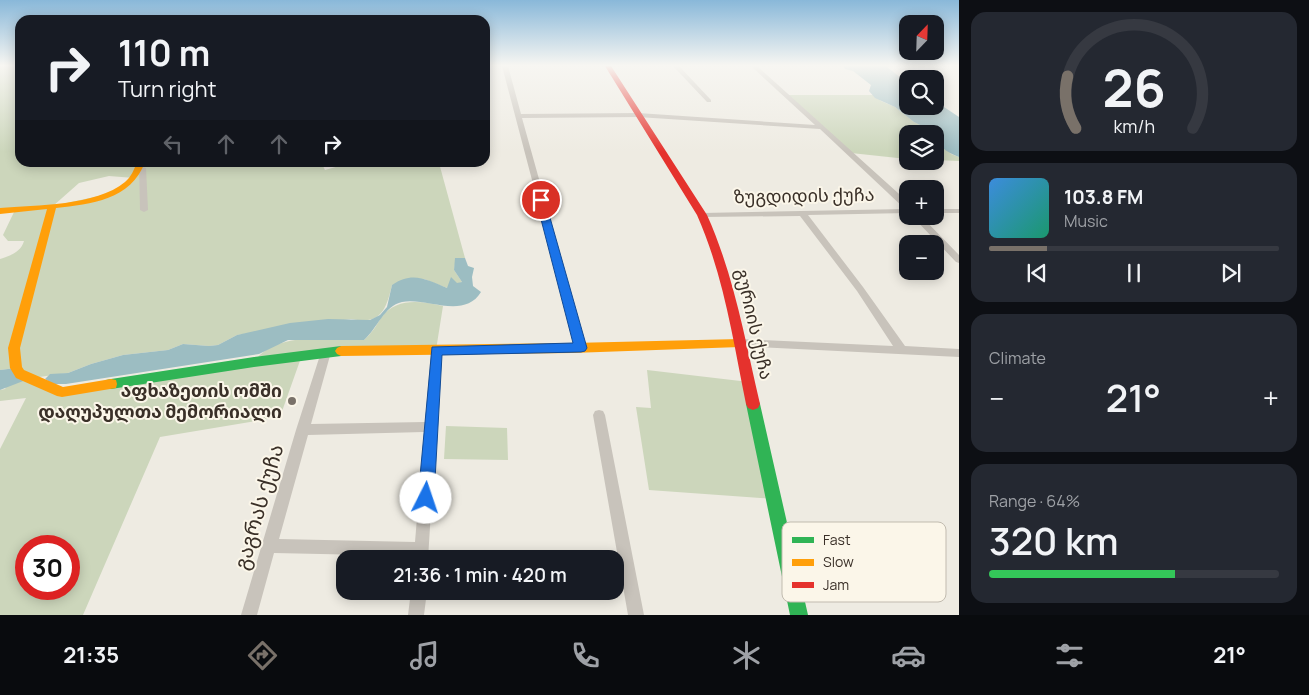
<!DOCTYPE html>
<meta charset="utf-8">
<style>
:root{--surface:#171b24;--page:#242831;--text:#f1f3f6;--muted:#9ea1a6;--line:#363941;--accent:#797169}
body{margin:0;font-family:Manrope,"Noto Sans Georgian",sans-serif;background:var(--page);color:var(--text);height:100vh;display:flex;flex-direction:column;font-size:19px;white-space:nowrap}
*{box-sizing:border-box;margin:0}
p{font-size:16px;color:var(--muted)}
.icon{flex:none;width:28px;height:28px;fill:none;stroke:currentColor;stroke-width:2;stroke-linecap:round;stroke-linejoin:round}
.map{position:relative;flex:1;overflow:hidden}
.drawer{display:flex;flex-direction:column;gap:12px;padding:12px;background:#0d0f14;width:350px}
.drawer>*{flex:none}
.hud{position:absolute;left:15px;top:15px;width:475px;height:152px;border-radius:15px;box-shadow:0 2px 12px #0003;background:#171b24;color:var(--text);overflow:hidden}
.needle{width:32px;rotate:23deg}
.controls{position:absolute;left:899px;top:15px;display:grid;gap:10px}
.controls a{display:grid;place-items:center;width:45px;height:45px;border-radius:10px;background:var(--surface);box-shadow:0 2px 12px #0003;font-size:25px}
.speed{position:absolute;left:15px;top:535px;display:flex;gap:10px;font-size:25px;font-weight:700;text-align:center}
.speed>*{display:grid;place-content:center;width:65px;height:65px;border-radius:50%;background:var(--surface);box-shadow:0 2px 12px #0003;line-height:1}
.speed .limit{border:8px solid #d22;background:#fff;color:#111}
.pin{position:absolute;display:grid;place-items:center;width:42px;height:42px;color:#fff;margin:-21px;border:2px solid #fff;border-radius:50%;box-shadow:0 1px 5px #0007}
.me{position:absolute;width:55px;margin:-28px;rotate:4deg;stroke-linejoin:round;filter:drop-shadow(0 0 4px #0008)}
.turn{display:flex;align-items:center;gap:18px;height:105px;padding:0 20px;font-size:22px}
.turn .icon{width:65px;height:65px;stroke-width:2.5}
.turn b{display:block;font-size:35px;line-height:42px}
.lanes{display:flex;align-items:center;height:48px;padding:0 20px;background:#0003;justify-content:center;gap:25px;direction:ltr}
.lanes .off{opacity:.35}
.big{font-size:38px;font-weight:600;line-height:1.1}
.drawer .tile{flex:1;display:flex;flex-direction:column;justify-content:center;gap:8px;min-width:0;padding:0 18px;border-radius:15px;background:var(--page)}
.drawer .dial{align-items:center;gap:0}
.dial svg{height:130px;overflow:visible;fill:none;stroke:var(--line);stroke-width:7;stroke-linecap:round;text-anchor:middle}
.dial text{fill:var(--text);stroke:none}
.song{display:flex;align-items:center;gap:15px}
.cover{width:60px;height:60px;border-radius:8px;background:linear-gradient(135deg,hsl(210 70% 55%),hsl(160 70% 35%))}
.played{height:5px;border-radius:2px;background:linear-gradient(90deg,var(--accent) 20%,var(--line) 20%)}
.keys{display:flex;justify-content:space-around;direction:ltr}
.heat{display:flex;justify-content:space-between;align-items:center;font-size:28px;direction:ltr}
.charge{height:8px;border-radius:4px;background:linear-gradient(90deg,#34c759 64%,var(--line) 0)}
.trip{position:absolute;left:336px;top:550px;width:288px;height:50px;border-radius:15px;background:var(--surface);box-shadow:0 2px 12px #0003;font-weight:600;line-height:50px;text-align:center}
.menu{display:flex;height:80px;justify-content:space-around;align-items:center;background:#090b0e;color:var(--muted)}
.menu .icon{width:35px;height:35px}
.menu .current{color:var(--accent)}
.menu b{font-size:22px;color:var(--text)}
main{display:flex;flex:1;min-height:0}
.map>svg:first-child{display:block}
.green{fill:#ccd6bb;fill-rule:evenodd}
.water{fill:#9cbdc2}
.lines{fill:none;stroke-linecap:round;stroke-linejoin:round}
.street{fill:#c8c3bb;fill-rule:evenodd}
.fast{fill:#30b455;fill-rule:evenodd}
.slow{fill:#ff9f0a;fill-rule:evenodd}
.jam{fill:#e5322d;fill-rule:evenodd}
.route{fill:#1a73e8;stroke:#114b97}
.poi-dot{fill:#797169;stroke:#fbf6e9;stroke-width:2}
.labels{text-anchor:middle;stroke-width:4;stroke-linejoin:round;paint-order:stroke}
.street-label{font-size:18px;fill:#3a3028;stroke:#fbf6e9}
.poi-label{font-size:18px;font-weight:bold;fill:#3a3028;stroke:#fbf6e9;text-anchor:end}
.near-street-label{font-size:21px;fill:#3a3028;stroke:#fbf6e9}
.key{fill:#fbf6e9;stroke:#c1bbaf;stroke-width:1}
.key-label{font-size:14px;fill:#3a3028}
</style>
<main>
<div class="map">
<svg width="959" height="615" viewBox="0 0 959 615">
<rect width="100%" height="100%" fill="#eeebe2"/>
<path class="green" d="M 0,66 L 20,66 L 20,162 L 321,162 L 325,170 L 350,163 L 439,163 L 465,258 L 456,258 L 454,270 L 462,282 L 447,288 L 424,279 L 392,285 C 386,310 381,325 351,319 L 237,335 L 218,345 L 209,346 L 183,344 L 168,350 L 123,355 L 91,364 L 68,373 L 32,378 L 62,392 L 254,362 C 275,331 331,339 364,340 C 372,333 376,326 381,318 C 396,297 421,301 443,306 L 436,350 L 302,355 L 280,417 L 160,437 L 83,615 L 0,615 L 0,449 L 26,398 L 0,401 L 0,390 L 5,389 L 16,368 L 0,370 L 0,259 C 10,256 21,252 24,241 L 8,241 L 3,235 L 15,210 L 0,211 ZM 109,176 L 134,178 L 108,194 L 53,206 L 79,183 ZM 26,546 L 69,546 L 69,589 L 26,589 Z
M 784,95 L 874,95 L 881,101 L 895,107 L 914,122 L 936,133 L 951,154 L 959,157 L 959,161 L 935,160 L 935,134 L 908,134 L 907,159 L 851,153 Z
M 647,370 L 749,382 L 775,499 L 649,490 L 636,407 L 651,408 Z
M 446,426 L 507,428 L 508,460 L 444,459 Z"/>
<path class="water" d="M 843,66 L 886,66 L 907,83 L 908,106 L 935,106 L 935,101 L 959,117 L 959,157 C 949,153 942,149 936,140 L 939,137 L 936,133 L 914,122 L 895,107 L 875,98 L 869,91 L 871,85 L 853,71 L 845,69 Z
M 455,258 L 465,258 L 468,266 L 474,268 L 472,277 L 473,286 L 481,292 C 464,320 426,297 402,302 C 384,306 377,329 364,340 L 288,340 L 259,354 L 66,384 L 53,384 L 45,379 L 50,374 L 68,373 L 91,364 L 123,355 L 168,350 L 183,344 L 209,346 L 218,345 L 237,335 L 290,323 L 328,319 L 370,320 L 380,315 L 387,307 L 392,285 C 412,271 426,279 447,288 L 451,277 L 457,283 L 462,282 L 454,270 Z
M 16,368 L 31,378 L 0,390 L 0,370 Z"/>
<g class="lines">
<path class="street" d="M 502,66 L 508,66 L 521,114 L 638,113 L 815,125 L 751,66 L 757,66 L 908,202 L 908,213 L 808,215 L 863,287 L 905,346 L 959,349 L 959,357 L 736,346 L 735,343 L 736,340 L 740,339 L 893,346 L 857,291 L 800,216 L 702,217 L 698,215 L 702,213 L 905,209 L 820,129 L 638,117 L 522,118 L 586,348 L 585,351 L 577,351 Z
M 673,66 L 679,66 L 711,100 L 711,102 L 707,102 Z
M 139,166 L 146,168 L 148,210 L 144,212 L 140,210 Z
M 935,209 L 959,209 L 959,213 L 935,213 Z
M 912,216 L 921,216 L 959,255 L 959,263 L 956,262 Z
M 436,346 L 440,347 L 441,350 L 428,559 L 414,559 L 414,556 L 274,553 L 257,615 L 241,615 L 296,430 L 322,349 L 330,349 L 331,352 L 311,424 L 425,422 L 431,350 L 432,347 ZM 424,432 L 415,542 L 279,539 L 308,435 Z
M 599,410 L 603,411 L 605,415 L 644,615 L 628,615 L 593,415 L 595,411 Z
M 411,591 L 427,591 L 424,615 L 408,615 Z"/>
<path class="fast" d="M 341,346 L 345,348 L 347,351 L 345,354 L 341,356 L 254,367 L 111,389 L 106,388 L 105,384 L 106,380 L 111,379 L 254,357 Z
M 753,398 L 758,400 L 760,404 L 808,615 L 790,615 L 746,404 L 748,400 Z"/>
<path class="slow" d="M 137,162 L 145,162 C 131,200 91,204 56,208 L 20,348 L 22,367 L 24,370 L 63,387 L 111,379 L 116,380 L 117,384 L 116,388 L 62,397 L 57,396 L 16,378 L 10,368 L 8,348 L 47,209 L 0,214 L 0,208 C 36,205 96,206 125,182 C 131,177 134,170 137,162 Z
M 740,339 L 744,340 L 746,343 L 744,346 L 740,347 L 572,353 L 341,356 L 337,354 L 335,351 L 337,348 L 341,346 L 572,343 Z"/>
<path class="jam" d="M 605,66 L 611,66 L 707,215 C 734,275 745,340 760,404 L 758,408 L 753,410 L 748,408 L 746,404 C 733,340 724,276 697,215 Z"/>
</g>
<linearGradient id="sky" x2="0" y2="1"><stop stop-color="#89b8d9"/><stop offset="0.43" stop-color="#f7f6f2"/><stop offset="1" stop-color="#f7f6f2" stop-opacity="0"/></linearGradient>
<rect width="959" height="152" fill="url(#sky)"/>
<path class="route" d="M 541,197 L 545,200 L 587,348 L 585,351 L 581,352 L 442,355 L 434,498 L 431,504 L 426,506 L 420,504 L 418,498 L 432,347 L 573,343 L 536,200 Z"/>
<circle class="poi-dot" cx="292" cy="401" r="5"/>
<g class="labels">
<g class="street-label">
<text transform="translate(804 196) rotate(-1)" y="6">ზუგდიდის ქუჩა</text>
<text transform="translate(754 324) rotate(77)" y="6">გურიის ქუჩა</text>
</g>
<g class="poi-label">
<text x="282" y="397">აფხაზეთის ომში<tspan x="282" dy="21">დაღუპულთა მემორიალი</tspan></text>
</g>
<g class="near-street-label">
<text transform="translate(259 507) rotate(-74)" y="7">გაგრას ქუჩა</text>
</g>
</g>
<rect x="782" y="522" width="164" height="80" rx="8" class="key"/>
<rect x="792" y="537" width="22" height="6" fill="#30b455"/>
<rect x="792" y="559" width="22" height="7" fill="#ff9f0a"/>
<rect x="792" y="582" width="22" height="6" fill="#e5322d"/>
<g class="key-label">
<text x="823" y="545">Fast</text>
<text x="823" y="567">Slow</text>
<text x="823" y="590">Jam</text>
</g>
</svg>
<div class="controls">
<a><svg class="needle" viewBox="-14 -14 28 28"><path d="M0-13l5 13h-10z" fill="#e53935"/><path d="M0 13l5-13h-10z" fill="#9ea1a6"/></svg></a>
<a><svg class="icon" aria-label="search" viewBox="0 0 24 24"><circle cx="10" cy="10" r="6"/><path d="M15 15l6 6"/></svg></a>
<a><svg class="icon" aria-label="layers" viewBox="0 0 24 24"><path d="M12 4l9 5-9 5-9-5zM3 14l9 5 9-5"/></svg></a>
<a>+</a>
<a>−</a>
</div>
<div class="speed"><div class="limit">30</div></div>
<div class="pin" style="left:541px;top:200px;background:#d93025"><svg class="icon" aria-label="arrive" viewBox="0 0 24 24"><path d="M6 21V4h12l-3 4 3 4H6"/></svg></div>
<svg class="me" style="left:426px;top:498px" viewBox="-20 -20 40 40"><circle r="19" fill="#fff"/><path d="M0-13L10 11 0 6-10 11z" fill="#1a73e8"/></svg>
<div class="trip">21:36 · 1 min · 420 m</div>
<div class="hud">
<div class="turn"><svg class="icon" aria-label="right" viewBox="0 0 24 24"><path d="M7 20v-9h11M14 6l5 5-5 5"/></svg><div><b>110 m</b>Turn right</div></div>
<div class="lanes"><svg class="icon off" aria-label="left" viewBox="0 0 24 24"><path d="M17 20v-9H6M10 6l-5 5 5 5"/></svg><svg class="icon off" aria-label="ahead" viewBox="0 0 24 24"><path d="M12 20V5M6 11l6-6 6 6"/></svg><svg class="icon off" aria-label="ahead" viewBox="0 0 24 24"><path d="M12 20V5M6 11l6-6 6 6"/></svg><svg class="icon" aria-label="right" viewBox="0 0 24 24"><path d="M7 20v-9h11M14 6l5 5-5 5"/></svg></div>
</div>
</div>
<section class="drawer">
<div class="tile dial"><svg viewBox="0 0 100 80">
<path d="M14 69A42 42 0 1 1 86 69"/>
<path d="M14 69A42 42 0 0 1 9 37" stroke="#797169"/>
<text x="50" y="56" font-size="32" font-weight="700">26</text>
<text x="50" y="72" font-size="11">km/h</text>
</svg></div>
<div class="tile">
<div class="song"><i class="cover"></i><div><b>103.8 FM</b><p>Music</p></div></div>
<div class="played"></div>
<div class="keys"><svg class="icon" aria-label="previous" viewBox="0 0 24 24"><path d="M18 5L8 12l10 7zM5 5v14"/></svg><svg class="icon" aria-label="pause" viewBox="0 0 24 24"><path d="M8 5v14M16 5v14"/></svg><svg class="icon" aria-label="next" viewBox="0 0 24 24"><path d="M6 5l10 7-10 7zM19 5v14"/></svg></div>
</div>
<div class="tile"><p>Climate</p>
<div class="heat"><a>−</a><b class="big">21°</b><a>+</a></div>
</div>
<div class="tile"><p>Range · 64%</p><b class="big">320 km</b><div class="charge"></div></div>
</section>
</main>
<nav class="menu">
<b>21:35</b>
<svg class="icon current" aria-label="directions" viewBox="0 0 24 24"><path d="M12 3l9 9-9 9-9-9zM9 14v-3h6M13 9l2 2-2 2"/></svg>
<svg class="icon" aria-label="music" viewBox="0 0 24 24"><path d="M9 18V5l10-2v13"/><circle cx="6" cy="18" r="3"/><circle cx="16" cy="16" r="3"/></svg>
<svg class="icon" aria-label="phone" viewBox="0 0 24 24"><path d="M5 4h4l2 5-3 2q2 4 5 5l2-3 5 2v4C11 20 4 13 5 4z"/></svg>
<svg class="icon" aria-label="climate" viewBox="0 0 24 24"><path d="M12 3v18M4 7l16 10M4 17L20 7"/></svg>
<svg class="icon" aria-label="car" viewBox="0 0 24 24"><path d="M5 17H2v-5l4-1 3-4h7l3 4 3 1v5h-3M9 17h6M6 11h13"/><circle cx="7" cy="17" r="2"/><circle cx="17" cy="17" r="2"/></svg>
<svg class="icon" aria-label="filters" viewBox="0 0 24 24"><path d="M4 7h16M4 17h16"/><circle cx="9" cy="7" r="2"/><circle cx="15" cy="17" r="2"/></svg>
<b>21°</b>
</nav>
